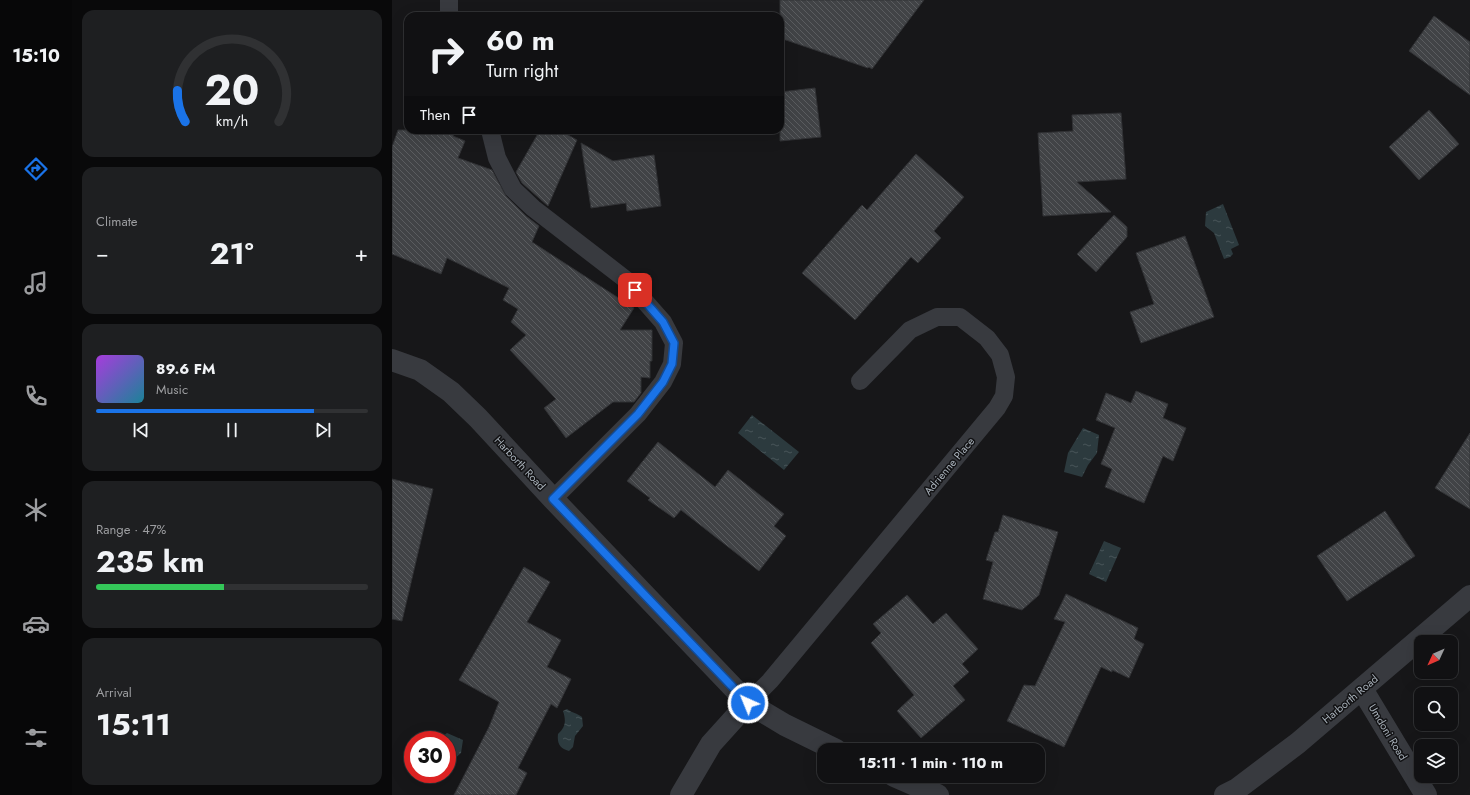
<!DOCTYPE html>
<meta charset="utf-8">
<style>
:root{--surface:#111113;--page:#1e1f21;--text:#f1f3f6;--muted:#9c9da0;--line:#303133;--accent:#1a73e8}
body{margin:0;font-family:Jost,sans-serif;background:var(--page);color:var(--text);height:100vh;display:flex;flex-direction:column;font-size:15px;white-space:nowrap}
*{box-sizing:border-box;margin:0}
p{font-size:13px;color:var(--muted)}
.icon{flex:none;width:22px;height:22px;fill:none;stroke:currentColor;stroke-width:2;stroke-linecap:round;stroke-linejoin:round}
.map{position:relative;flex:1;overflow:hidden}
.details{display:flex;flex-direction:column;gap:10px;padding:10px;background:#09090a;width:320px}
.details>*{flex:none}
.banner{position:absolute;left:12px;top:12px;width:380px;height:122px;border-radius:12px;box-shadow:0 4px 16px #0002,0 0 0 1px var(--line);background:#111113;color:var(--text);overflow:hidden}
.needle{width:26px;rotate:226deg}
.tools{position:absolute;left:1022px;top:635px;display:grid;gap:8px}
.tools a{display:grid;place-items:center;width:44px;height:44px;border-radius:8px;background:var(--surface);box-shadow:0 4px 16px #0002,0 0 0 1px var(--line);font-size:20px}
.speed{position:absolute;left:12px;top:731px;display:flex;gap:8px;font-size:20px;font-weight:700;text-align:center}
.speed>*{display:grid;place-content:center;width:52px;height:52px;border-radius:50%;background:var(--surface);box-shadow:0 4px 16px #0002,0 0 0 1px var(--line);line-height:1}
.speed .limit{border:6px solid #d22;background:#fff;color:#111}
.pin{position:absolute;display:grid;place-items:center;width:34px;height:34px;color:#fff;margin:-17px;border-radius:8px;box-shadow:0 2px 6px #0006}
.me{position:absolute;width:44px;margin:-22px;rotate:316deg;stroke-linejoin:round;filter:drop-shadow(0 0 3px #0008)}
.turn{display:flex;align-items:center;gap:14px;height:84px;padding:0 16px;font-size:18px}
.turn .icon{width:52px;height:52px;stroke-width:2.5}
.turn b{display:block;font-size:28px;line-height:34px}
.then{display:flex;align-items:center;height:38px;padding:0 16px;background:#0003;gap:8px;font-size:15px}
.big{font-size:30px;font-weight:700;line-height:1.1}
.details .widget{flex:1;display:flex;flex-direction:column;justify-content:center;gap:6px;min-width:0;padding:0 14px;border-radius:12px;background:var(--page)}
.details .dial{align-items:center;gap:0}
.dial svg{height:104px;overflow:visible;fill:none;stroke:var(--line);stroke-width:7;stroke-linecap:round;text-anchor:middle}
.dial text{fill:var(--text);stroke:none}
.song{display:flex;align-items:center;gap:12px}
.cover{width:48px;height:48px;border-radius:6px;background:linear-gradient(135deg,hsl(280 70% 55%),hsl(190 70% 35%))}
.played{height:4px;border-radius:2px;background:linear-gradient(90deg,var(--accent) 80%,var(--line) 80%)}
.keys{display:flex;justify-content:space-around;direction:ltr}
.heat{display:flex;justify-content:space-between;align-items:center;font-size:22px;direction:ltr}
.charge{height:6px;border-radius:3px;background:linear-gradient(90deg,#34c759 47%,var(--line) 0)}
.trip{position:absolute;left:425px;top:743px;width:228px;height:40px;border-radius:12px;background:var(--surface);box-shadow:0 4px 16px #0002,0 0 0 1px var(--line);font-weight:700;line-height:40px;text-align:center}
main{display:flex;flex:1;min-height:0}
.tab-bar{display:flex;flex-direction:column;width:72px;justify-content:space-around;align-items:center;background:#070708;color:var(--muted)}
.tab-bar .icon{width:28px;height:28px}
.tab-bar .selected{color:var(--accent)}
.tab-bar b{font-size:18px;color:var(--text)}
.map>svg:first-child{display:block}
.water{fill:url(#water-ripples)}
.building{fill:url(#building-back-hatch);stroke:#313235}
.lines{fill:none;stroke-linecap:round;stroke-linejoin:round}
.lane{stroke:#383a3f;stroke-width:18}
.street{stroke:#383a3f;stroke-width:22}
.route-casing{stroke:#114b97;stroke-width:10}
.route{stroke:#1a73e8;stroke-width:7}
.labels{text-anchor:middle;stroke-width:3;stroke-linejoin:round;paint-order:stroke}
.street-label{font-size:11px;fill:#a8b1ba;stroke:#121214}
</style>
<main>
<nav class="tab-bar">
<b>15:10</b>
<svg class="icon selected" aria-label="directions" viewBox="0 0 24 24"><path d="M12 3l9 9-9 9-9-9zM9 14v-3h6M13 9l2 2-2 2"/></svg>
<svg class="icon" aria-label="music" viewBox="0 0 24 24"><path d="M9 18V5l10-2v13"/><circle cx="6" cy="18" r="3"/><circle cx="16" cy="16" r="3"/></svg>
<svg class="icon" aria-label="phone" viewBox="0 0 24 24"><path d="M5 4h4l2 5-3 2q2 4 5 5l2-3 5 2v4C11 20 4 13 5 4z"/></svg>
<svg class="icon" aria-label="climate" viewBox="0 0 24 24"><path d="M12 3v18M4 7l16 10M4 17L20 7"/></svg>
<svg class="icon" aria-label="car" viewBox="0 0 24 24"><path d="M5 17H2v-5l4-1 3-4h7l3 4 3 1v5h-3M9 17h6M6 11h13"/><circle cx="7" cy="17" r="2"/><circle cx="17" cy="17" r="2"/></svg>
<svg class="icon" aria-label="filters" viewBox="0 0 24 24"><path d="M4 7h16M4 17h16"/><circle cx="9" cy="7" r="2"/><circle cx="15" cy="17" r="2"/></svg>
</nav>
<section class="details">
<div class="widget dial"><svg viewBox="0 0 100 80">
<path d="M14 69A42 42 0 1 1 86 69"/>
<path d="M14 69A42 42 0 0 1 8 45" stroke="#1a73e8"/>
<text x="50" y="56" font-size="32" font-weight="700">20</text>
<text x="50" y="72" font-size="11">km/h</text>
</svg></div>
<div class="widget"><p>Climate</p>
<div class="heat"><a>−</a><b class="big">21°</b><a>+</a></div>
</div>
<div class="widget">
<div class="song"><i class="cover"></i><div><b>89.6 FM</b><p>Music</p></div></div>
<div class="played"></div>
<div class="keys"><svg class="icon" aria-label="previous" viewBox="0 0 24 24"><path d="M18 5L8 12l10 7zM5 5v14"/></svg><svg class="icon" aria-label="pause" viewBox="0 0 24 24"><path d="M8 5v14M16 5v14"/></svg><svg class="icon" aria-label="next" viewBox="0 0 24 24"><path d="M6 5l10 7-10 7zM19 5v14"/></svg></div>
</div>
<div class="widget"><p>Range · 47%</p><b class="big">235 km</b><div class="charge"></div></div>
<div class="widget"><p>Arrival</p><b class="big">15:11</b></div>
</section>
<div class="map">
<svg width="1078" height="795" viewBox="0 0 1078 795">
<defs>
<pattern id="water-ripples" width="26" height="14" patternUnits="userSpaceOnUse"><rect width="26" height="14" fill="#2c3a3e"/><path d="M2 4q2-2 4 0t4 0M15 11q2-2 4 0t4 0" fill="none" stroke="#485458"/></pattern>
<pattern id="building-back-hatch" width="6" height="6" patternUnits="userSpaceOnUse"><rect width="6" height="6" fill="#414346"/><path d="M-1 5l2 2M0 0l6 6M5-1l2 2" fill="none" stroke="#5a5c5f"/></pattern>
</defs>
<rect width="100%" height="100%" fill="#171719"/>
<path class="water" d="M 831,204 L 847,245 L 839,249 L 841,254 L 838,257 L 832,259 L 822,233 L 813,226 L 814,212 Z
M 360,415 L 407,452 L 392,470 L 346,433 Z
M 691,428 L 707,435 L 705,453 L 696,465 L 690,477 L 672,472 L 676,453 Z
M 712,541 L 729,548 L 714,582 L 697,574 Z
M 175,709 C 180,713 185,713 190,717 L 191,726 L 183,736 L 181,747 L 177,751 C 168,748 165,744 166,734 C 174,727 174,720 171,711 Z
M 55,733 L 71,740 L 69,753 L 60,761 L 55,767 L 55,740 L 46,740 Z"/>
<path class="building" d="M 388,0 L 532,0 L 480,69 L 477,67 L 476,68 L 388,38 Z
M 1042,16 L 1078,42 L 1078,95 L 1017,51 Z
M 423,88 L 429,137 L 388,141 L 388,92 Z
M 1037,110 L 1067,144 L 1027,180 L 997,147 Z
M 729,113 L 734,179 L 685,182 L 719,212 L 651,216 L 646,133 L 681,131 L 680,115 Z
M 6,130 L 63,130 L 61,136 L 73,141 L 66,158 L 100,170 L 114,196 L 134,216 L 147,226 L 140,242 L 242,308 L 228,330 L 260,330 L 260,361 L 258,361 L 258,378 L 249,377 L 249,393 L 242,402 L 221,402 L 174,438 L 152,408 L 164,399 L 118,350 L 134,335 L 119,322 L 126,309 L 111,300 L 117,288 L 55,258 L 49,274 L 0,254 L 0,147 Z
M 148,130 L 167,130 L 185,140 L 156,206 L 130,183 L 124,172 Z
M 189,143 L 221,161 L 262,155 L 269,206 L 235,211 L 234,203 L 199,208 Z
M 524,154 L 572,197 L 542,231 L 549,238 L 526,263 L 519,257 L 463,320 L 410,273 L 470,205 L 475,210 Z
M 722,215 L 735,227 L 735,237 L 704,272 L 685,254 Z
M 793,236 L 822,317 L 749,343 L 738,312 L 762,304 L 744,253 Z
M 744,391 L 776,404 L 771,418 L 794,428 L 781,461 L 771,456 L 752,503 L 713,487 L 720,469 L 709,464 L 723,428 L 704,420 L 714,393 L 739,403 Z
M 1078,433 L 1078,509 L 1043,488 Z
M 266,442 L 323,487 L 336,470 L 392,514 L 382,526 L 394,536 L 367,571 L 289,510 L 282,518 L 256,500 L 258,498 L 235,481 Z
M 0,479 L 41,489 L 10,621 L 0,619 Z
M 993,511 L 1023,556 L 955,601 L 925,556 Z
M 611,515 L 666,532 L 647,595 L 630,610 L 591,599 L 601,562 L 594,560 L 603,532 L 606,532 Z
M 132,567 L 158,582 L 135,622 L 169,640 L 155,667 L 179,679 L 165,708 L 159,704 L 126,768 L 135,773 L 124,795 L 62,795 L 97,727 L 107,702 L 67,680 Z
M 674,594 L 746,628 L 742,639 L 752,644 L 737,678 L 720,670 L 720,672 L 709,667 L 672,747 L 615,721 L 632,685 L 643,686 L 673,622 L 662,619 Z
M 515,595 L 541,624 L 554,613 L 586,649 L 570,664 L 577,672 L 561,686 L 573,700 L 529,738 L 505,711 L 522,695 L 479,643 L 489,633 L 481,624 Z"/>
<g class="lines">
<path class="lane" d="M 57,16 L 57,0
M 98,130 L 105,158 L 121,189 L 141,208 L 233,279 L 271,322 L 282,343 L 280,364 L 271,382 L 246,414 L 161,499
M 356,703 L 378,681 L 605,408 L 612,396 L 614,377 L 608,355 L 595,338 L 568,317 L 545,317 L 518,330 L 468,381"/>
<path class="street" d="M 0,360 L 28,370 L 59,392 L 86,418 L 161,499 L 356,703 L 393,725 L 444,750
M 970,689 L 1034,795
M 502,776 L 546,795
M 289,795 L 319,744 L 356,703
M 833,795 L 845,789 L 906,743 L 1078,596"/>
</g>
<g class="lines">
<defs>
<path id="route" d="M 243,290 L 271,322 L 282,343 L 280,364 L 271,382 L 246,414 L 161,499 L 356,703"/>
</defs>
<use href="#route" class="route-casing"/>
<use href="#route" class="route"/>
</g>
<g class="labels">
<g class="street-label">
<text transform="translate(128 463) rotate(47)" y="4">Harborth Road</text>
<text transform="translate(557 466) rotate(-50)" y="4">Adrienne Place</text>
<text transform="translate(958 699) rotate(-40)" y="4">Harborth Road</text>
<text transform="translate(996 732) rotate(59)" y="4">Umdoni Road</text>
</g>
</g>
</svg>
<div class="tools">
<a><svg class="needle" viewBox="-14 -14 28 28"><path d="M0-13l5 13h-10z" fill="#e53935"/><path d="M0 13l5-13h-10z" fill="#9c9da0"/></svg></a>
<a><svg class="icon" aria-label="search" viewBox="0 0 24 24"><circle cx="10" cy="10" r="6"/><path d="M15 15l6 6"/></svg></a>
<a><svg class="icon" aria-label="layers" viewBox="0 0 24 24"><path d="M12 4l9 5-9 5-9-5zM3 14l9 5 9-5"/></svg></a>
</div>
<div class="speed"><div class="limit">30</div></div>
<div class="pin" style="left:243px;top:290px;background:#d93025"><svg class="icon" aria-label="arrive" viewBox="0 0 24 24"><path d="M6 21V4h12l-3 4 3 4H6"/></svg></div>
<svg class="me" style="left:356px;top:703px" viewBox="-20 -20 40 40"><circle r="17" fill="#1a73e8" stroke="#fff" stroke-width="3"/><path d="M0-11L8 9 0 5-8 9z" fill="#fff"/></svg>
<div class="trip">15:11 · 1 min · 110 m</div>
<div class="banner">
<div class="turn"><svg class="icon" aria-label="right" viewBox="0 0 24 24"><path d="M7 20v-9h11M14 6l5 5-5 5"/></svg><div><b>60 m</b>Turn right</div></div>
<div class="then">Then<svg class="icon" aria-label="arrive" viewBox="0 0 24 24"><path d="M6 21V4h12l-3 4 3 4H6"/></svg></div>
</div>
</div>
</main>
